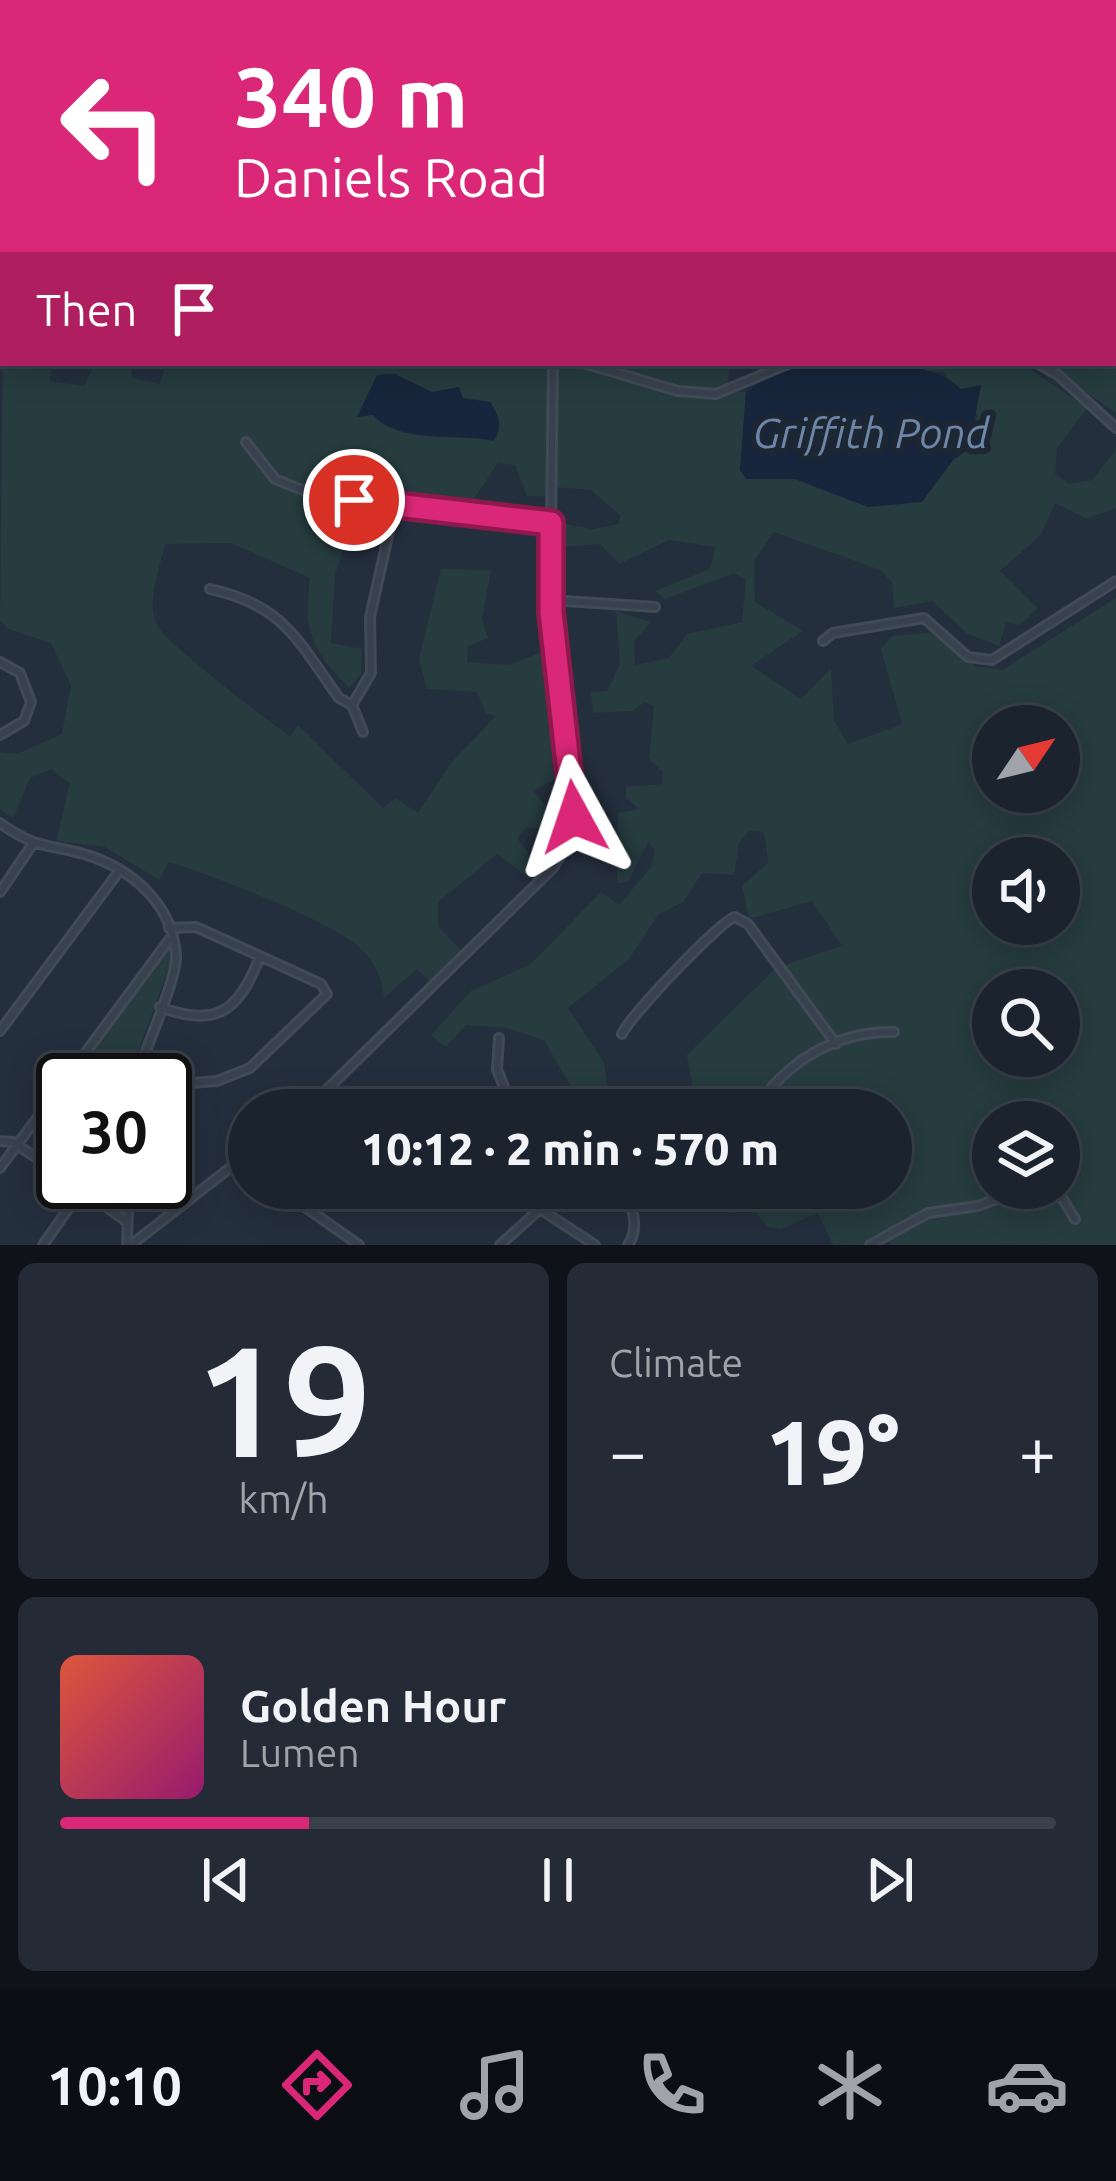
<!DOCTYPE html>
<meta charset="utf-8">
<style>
:root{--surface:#1b232e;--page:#242b36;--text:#f1f3f6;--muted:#a0a4aa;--line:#39404a;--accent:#db2777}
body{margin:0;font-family:Ubuntu,sans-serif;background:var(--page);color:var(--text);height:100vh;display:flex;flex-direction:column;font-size:45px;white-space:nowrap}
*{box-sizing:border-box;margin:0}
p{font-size:39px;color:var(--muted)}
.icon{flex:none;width:66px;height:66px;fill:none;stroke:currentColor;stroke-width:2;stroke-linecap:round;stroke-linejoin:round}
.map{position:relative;height:1245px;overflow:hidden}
.drawer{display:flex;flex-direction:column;gap:18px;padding:18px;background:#0f1319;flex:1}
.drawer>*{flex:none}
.banner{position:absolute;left:0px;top:0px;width:1116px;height:366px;box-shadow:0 6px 30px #0003,0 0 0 3px var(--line);background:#db2777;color:#fff;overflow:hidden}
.needle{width:78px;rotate:55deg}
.tools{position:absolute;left:972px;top:705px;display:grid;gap:24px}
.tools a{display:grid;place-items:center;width:108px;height:108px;border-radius:50%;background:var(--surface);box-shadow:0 6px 30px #0003,0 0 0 3px var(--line);font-size:60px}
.speed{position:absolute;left:36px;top:1053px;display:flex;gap:24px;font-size:60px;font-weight:700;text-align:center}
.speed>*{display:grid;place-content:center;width:156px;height:156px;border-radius:50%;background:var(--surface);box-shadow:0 6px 30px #0003,0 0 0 3px var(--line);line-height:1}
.speed .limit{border:6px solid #111;border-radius:18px;background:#fff;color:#111}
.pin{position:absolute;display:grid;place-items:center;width:102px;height:102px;color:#fff;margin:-51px;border:6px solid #fff;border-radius:50%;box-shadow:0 3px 12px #0007}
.me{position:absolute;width:132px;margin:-66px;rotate:355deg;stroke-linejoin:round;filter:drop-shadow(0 0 9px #0008)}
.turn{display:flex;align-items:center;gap:42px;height:252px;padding:0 36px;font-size:54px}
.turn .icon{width:156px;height:156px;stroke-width:2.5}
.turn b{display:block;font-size:84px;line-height:102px}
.then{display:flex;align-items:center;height:114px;padding:0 36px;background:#0003;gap:24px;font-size:45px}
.big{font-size:90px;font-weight:800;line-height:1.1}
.drawer .card{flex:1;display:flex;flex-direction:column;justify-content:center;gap:18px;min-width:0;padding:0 42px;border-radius:18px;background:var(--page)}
.drawer .dial{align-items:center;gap:0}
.dial b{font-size:156px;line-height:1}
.song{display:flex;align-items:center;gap:36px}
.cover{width:144px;height:144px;border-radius:18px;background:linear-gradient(135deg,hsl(10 70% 55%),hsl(320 70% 35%))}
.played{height:12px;border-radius:6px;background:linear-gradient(90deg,var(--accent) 25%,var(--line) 25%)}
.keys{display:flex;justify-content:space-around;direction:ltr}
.heat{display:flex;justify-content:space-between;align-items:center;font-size:66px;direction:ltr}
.drawer .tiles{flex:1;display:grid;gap:18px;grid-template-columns:1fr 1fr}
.card:last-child{grid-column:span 2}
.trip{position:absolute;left:228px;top:1089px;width:684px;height:120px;border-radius:60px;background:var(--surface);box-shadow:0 6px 30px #0003,0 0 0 3px var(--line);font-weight:800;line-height:120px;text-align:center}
.dock{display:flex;height:192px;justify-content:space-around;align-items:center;background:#0b0e12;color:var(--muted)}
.dock .icon{width:84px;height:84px}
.dock .selected{color:var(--accent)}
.dock b{font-size:54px;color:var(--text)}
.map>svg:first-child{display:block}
.green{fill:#263c3f;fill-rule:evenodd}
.water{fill:#17263c}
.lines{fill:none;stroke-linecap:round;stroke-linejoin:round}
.street-casing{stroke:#414a57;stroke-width:12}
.street{stroke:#38414e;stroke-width:6}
.route-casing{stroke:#8e194d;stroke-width:30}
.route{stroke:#db2777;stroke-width:21}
.labels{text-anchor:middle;stroke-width:12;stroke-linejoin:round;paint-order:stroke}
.water-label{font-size:42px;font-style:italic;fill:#6d86a8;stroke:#1d2633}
</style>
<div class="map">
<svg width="1116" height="1245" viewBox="0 0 1116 1245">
<rect width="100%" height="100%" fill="#242f3e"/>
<path class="green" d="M 540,0 L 1116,0 L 1116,166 L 1113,3 Z
M 1116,322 L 1116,413 L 1045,363 L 1113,363 Z
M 3,325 L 3,363 L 52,363 L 50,381 L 84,386 L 95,363 L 131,363 L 132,378 L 160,384 L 166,363 L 730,363 L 727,392 L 746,392 L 740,470 L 795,479 L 868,507 L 922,501 L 978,416 L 943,372 L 904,369 L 904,363 L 1021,363 L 1087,408 L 1057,448 L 1055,474 L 1069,484 L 1092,480 L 1116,450 L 1116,508 L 1087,519 L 1055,503 L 1041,535 L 1000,571 L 1038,608 L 1020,625 L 1006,623 L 999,646 L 966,633 L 933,601 L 894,608 L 892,582 L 880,570 L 774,532 L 754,561 L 755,602 L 803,631 L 751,666 L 801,699 L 831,668 L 834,720 L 848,744 L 902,724 L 881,649 L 892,636 L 936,632 L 977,667 L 1002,670 L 1116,598 L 1116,1245 L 891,1245 L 887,1237 L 869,1245 L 833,1245 L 818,1213 L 781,1229 L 767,1227 L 751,1206 L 731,1213 L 740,1188 L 891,1188 L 891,1110 L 790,1110 L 765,1095 L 694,1093 L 687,1055 L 776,968 L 842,946 L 812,901 L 749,919 L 742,886 L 768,863 L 764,832 L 749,831 L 739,843 L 734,875 L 702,873 L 683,902 L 658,915 L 629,959 L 568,1008 L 604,1063 L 610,1104 L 606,1110 L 584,1110 L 544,1040 L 507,1028 L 466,1025 L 446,1047 L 431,1035 L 471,991 L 531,964 L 601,892 L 619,905 L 652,866 L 655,850 L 648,842 L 628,882 L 617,883 L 618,813 L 639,809 L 626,798 L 626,787 L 662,784 L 663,772 L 649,758 L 654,706 L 645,702 L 632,711 L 593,713 L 591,692 L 607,691 L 620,664 L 616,611 L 650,622 L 634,642 L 635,665 L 669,658 L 687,634 L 742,622 L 746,580 L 734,573 L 665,599 L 655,591 L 710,569 L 715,547 L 669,540 L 619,564 L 600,544 L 551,548 L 552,522 L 593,529 L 619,524 L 620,515 L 591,490 L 553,487 L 552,497 L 527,496 L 515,465 L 498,463 L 464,514 L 359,501 L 335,575 L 331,643 L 362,649 L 361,674 L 349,688 C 311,648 303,633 310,578 L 231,543 L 165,544 C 160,568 145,604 158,627 C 170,646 268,721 290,736 L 298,725 L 383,808 L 395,798 L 418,813 L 451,763 L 496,716 L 486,713 L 477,692 L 427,689 L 419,659 L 441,569 L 491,570 L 482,619 L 488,638 L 468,646 L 467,662 L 509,665 L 557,646 L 576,768 L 533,791 L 545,805 L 578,808 L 579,822 L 558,833 L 527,827 L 517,838 L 544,874 L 529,878 L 497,854 L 438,902 L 438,926 L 466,956 L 435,986 L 417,969 L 384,998 C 382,978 376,963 360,948 C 330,920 211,875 169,862 L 159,880 L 105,847 L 56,841 L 70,783 L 51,769 L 30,778 L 13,818 L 0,809 L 0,752 L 17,754 L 62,734 L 71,686 L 51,643 L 8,629 L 0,620 ZM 993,726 L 1059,726 L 1059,792 L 993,792 ZM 993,858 L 1059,858 L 1059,924 L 993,924 ZM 993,990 L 1059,990 L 1059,1056 L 993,1056 ZM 993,1122 L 1059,1122 L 1059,1188 L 993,1188 Z
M 168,946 L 171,961 L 128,1080 L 71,1080 Z"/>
<path class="water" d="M 823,363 C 867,363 929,358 961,389 L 981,385 L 973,428 L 984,440 L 954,459 L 922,502 L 868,507 L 795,479 L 746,479 L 740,470 L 746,392 L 772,374 Z
M 395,374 L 432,392 L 459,387 L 463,398 L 490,402 C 499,415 503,426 494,441 C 461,433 399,445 373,415 L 357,417 L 377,375 Z"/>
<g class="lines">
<defs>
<path id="street" d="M 476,0 L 477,3
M 342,3 L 344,0
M 0,337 L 3,338
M 583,363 L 678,391 L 716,394 L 790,363
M 1037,363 L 1058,375 L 1116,428
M 246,442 L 275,479 L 312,494 L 551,523
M 210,589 C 284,605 298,641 339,698 L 352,705 L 363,732
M 551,600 L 655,607
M 823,641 L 833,633 L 924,618 L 968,657 L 992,660 L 1116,581
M 0,662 L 20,673 L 31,702 L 24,721 L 0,735
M 352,705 L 371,673 L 370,617 L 395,505
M 0,823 C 40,852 52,843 93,857 C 137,873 174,908 176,957 C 176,982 144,1051 136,1080
M 0,892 L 32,845
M 160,1007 C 216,1028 239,1012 260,956
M 0,1031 L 120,870
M 622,1034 C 629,1017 720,921 735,917 L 748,924 L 836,1044
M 499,1038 L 497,1069 L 513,1110
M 165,1085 L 217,1081 L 250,1068 L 327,994 L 321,984 L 196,927 L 169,928
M 329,1090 L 355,1110
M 306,1110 L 553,868 L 570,840 L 575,805 L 550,606 L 553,363
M 754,1110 C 786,1062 835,1031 894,1032
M 0,1141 L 13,1142 L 63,1176
M 0,1168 L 169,940
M 72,1182 L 127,1222
M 278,1188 L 359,1245
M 508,1188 L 595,1245
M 620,1188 C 633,1201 640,1228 628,1245
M 1056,1188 L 1075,1219
M 631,1200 L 647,1188
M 43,1245 L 87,1182
M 127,1245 L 129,1182
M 131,1245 L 249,1153
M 500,1245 L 541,1208
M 870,1245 L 928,1213 L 978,1206 L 1026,1188"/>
</defs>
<use href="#street" class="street-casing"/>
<use href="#street" class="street"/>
</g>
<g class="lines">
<defs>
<path id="route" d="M 354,500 L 551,523 L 551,612 L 574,817"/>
</defs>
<use href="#route" class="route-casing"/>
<use href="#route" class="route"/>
</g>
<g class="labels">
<g class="water-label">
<text x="871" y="448">Griffith Pond</text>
</g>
</g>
</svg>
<div class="tools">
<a><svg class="needle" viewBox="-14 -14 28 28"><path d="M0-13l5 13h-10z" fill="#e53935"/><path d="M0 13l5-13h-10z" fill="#a0a4aa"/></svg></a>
<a><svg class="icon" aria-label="sound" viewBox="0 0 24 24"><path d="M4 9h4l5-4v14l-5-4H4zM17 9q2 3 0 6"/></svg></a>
<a><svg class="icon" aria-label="search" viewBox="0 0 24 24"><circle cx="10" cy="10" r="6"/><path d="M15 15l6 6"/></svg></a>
<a><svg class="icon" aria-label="layers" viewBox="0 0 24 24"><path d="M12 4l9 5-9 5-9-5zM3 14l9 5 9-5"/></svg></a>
</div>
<div class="speed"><div class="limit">30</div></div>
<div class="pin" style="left:354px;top:500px;background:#d93025"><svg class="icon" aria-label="arrive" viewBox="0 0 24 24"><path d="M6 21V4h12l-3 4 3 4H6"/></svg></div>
<svg class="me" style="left:574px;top:817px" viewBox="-20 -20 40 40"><path d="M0-17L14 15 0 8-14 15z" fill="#db2777" stroke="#fff" stroke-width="4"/></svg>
<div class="trip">10:12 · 2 min · 570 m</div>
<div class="banner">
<div class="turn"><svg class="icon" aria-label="left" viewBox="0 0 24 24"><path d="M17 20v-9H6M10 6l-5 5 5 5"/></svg><div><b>340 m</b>Daniels Road</div></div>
<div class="then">Then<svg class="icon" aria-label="arrive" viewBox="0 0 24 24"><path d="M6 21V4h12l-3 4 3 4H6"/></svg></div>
</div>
</div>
<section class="drawer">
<div class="tiles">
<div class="card dial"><b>19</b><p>km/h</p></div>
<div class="card"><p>Climate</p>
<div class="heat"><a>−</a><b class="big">19°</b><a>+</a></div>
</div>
<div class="card">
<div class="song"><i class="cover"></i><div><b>Golden Hour</b><p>Lumen</p></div></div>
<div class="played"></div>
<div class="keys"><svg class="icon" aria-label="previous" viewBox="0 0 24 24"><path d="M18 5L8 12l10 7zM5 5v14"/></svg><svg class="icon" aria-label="pause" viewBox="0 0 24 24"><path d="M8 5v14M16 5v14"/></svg><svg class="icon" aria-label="next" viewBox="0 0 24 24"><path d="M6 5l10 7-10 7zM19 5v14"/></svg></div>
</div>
</div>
</section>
<nav class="dock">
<b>10:10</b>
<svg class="icon selected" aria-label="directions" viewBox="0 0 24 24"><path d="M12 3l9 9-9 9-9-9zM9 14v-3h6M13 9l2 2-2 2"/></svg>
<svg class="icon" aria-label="music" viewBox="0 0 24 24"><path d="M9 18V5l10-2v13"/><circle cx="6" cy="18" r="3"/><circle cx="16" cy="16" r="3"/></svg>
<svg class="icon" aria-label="phone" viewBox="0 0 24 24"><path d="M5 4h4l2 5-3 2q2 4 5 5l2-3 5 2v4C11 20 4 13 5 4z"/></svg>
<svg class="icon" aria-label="climate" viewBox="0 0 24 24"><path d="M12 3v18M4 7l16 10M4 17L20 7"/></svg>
<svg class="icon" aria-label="car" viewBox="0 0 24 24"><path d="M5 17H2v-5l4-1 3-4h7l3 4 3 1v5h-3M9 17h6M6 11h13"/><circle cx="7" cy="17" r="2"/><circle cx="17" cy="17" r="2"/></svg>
</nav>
